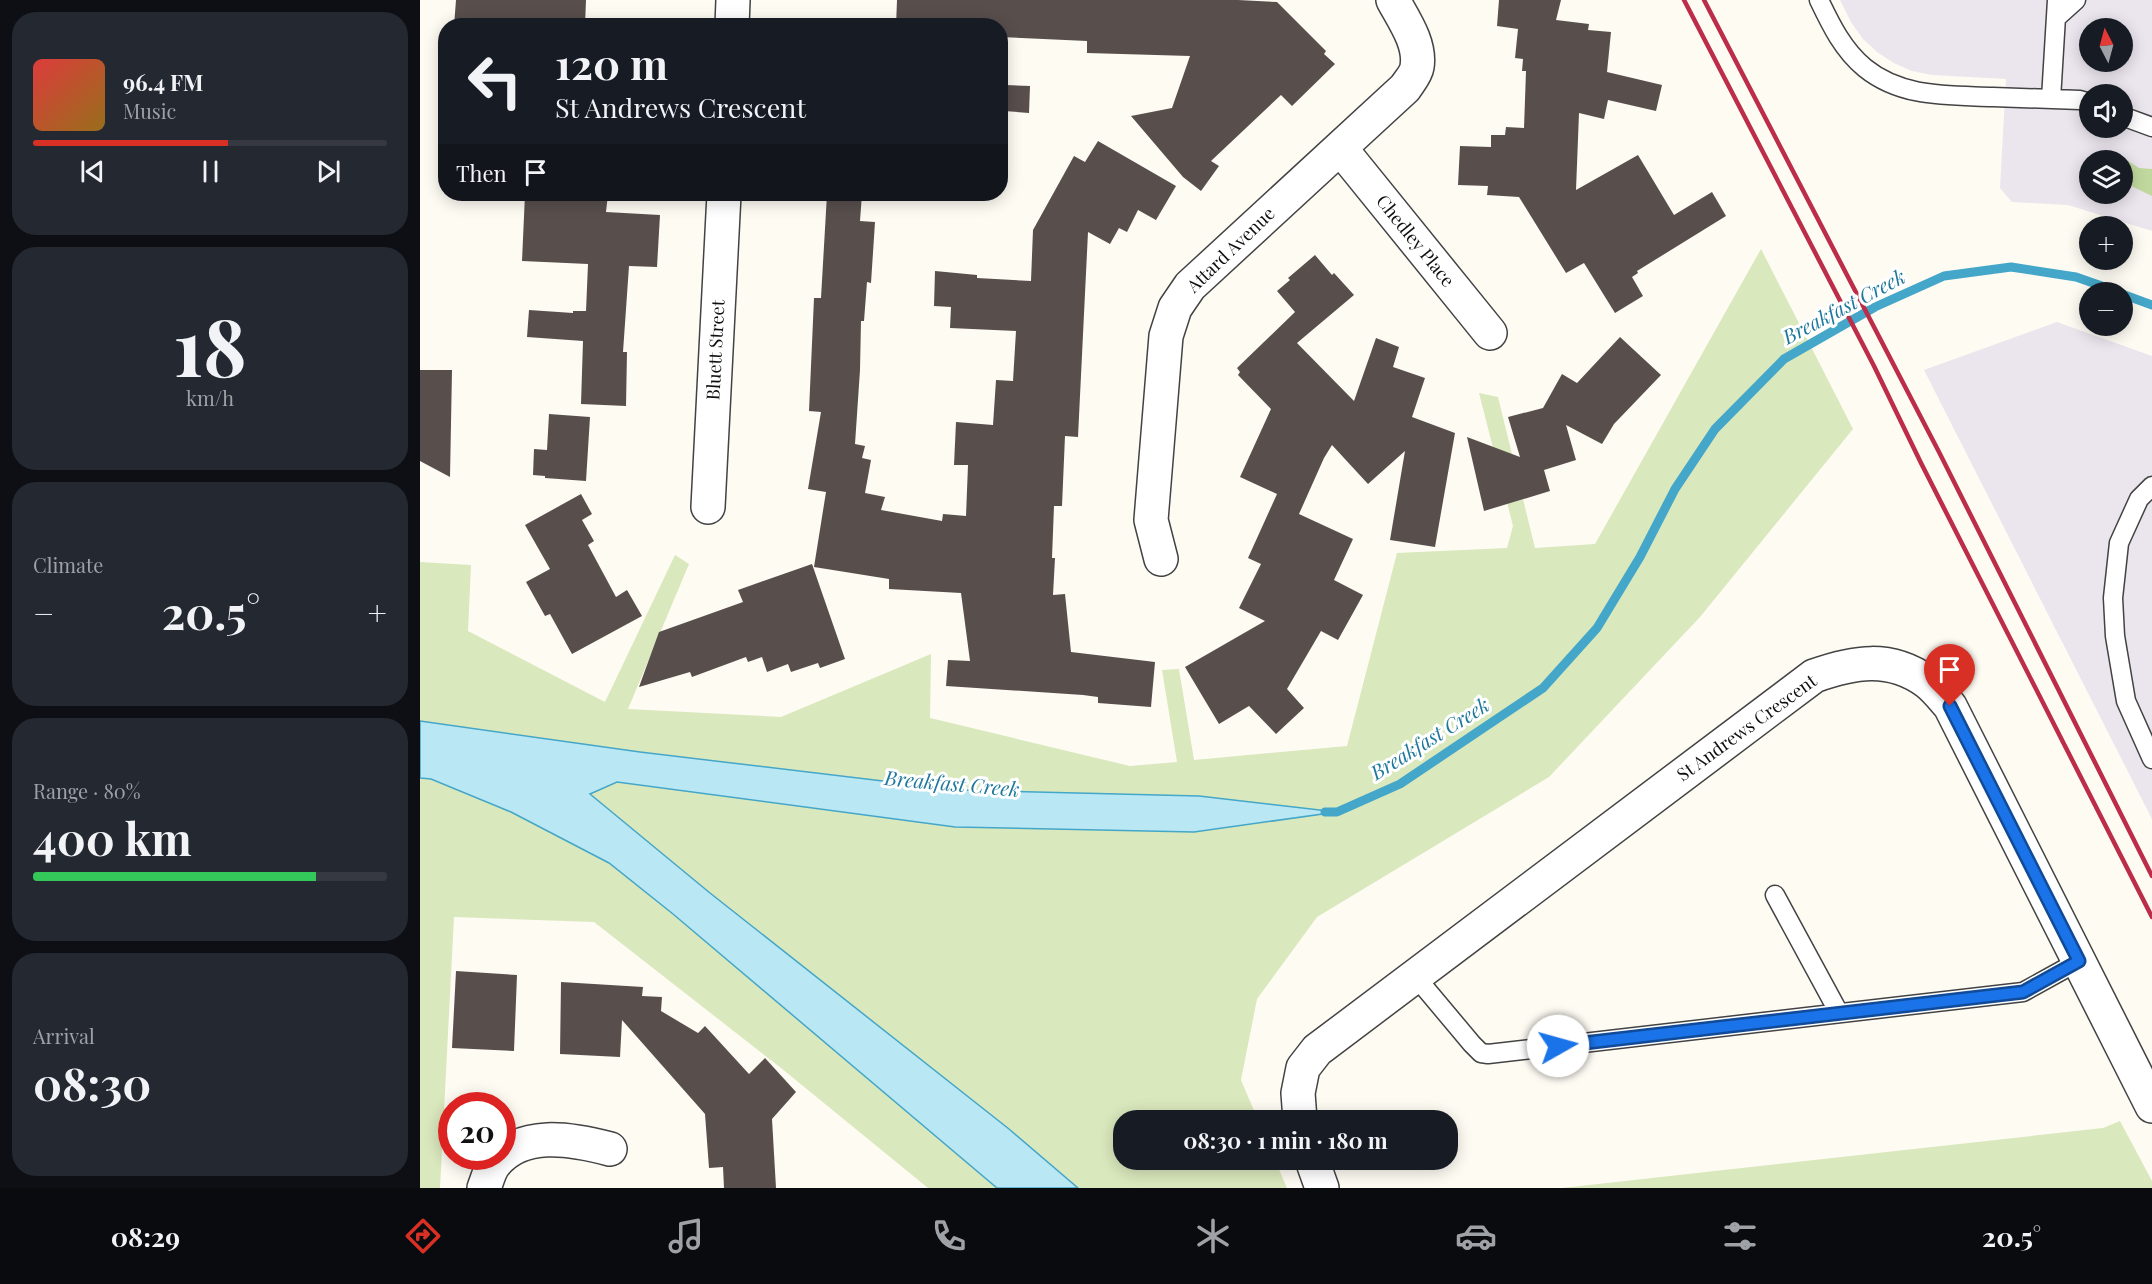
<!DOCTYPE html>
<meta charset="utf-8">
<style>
:root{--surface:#171b24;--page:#242831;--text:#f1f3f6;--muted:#9ea1a6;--line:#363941;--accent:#d93025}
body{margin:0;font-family:"Playfair Display",serif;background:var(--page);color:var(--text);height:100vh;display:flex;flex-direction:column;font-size:22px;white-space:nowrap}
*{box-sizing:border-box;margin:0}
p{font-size:20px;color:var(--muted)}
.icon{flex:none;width:33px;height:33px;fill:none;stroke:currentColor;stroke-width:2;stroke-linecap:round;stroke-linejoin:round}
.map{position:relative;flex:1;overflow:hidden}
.drawer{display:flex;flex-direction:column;gap:12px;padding:12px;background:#0d0f14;width:420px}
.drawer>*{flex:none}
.hud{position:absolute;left:18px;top:18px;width:570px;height:183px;border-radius:24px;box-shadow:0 3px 15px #0003;background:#171b24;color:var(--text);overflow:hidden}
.needle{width:39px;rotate:354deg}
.fabs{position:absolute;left:1659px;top:18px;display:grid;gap:12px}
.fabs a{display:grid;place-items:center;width:54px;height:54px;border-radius:50%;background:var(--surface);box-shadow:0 3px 15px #0003;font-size:30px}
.speed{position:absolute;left:18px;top:1092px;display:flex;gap:12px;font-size:30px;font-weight:700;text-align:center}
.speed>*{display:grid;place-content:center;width:78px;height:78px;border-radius:50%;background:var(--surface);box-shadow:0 3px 15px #0003;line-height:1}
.speed .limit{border:9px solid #d22;background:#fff;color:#111}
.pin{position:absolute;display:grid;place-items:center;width:51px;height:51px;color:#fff;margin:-62px -26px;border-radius:50% 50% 50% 0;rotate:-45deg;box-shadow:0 0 6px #0007}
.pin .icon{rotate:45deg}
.me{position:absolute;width:66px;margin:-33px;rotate:83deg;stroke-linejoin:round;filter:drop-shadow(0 0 4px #0008)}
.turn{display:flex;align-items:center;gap:21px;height:126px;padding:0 18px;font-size:27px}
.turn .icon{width:78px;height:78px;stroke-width:2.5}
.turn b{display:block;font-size:42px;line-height:51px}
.then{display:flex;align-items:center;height:57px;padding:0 18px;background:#0003;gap:12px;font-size:22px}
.big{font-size:45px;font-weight:700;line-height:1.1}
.drawer .widget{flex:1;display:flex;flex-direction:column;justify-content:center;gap:9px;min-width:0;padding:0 21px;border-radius:24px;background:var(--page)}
.drawer .dial{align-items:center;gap:0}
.dial b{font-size:78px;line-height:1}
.song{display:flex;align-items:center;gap:18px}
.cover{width:72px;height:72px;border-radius:9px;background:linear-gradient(135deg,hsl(0 70% 55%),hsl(40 70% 35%))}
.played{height:6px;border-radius:3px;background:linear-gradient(90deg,var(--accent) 55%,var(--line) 55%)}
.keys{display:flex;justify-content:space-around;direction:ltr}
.heat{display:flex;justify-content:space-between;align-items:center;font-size:33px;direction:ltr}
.charge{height:9px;border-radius:4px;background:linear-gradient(90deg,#34c759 80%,var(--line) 0)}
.trip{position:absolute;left:693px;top:1110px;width:345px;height:60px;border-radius:24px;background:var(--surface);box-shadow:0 3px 15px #0003;font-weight:700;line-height:60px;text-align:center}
.tab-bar{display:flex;height:96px;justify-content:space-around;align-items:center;background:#090b0e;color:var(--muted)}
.tab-bar .icon{width:42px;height:42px}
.tab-bar .active{color:var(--accent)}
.tab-bar b{font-size:27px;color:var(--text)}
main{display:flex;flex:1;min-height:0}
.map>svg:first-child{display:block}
.industrial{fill:#ebe5ee;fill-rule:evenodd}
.green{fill:#dae8bd}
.forest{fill:#c0d89d}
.water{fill:#bae7f4;stroke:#44a6c8;stroke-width:1.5}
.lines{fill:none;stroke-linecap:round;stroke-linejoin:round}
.stream{stroke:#44a6c8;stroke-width:9}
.building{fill:#584f4d}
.lane-casing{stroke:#434343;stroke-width:21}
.street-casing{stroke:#434343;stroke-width:36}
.lane{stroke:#fff;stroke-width:18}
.street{stroke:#fff;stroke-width:33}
.rail{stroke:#bb2d48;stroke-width:4.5}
.route-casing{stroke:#114b97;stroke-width:15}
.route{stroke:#1a73e8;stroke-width:10}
.labels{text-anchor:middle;stroke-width:6;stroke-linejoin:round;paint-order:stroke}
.street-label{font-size:18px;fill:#101010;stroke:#fff}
.water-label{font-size:20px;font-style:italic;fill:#1d789d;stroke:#fff}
</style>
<main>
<section class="drawer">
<div class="widget">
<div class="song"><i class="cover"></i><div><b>96.4 FM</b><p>Music</p></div></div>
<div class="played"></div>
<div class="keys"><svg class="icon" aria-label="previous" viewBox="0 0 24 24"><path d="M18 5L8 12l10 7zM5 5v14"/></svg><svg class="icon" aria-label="pause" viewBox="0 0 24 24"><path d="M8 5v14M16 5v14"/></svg><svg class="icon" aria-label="next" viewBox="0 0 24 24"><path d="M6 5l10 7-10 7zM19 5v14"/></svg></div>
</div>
<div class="widget dial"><b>18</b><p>km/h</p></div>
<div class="widget"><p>Climate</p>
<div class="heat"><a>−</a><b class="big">20.5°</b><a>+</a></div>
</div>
<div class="widget"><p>Range · 80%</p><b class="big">400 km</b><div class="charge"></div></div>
<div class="widget"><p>Arrival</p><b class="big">08:30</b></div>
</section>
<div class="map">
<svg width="1732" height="1188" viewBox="0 0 1732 1188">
<rect width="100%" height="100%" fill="#fefbf3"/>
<path class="industrial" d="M 1420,0 L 1732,0 L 1732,231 L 1648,205 L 1592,202 L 1580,188 L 1586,79 L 1512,75 L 1492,71 L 1474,63 L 1457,52 L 1443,39 L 1431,22 ZM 1670,28 L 1702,28 L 1702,62 L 1670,62 ZM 1670,94 L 1702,94 L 1702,128 L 1670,128 ZM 1670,160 L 1702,160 L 1702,194 L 1670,194 Z
M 1637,322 L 1732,356 L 1732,819 L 1504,370 Z"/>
<path class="green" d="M 1341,249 L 1433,429 L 1280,617 L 1129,777 L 897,917 L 837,999 L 821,1080 L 838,1120 L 704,1120 L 704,1160 L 855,1160 L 867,1188 L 508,1188 L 361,1068 L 174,922 L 34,917 L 20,1188 L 0,1188 L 0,562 L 51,565 L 48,631 L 185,702 L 255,555 L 269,564 L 208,709 L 361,717 L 511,654 L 510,718 L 710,766 L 757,762 L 742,670 L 759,669 L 774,760 L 927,746 L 977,553 L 1087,548 L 1093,526 L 1059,393 L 1078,397 L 1115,548 L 1175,544 Z
M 1700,1121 L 1732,1181 L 1732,1188 L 1142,1188 L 1683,1128 Z"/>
<path class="forest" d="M 1699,155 L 1719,168 L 1732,169 L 1732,196 L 1703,182 L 1702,160 L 1687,160 L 1689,157 Z"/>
<path class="water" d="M 0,721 L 220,752 L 538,790 L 779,796 L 917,812 L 774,832 L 535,827 L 197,782 L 170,794 L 290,893 L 589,1129 L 658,1188 L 577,1188 L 253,914 L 189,863 L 91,812 L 11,779 L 0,778 Z"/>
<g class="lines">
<path class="stream" d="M 1702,294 L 1732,305
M 905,812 L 917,812 L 980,784 L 1123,688 L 1177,628 L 1220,557 L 1255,489 L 1295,429 L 1364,359 L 1455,307 L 1524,276 L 1591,267 L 1656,277 L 1699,292"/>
</g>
<path class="building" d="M 36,0 L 166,0 L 165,26 L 34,26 Z
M 477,0 L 818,0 L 857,2 L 906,51 L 904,54 L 915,64 L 872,106 L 861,95 L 791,161 L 799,166 L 781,191 L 763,177 L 711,116 L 752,108 L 770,56 L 667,53 L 667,41 L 580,37 L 580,26 L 476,26 Z
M 1079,0 L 1141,0 L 1136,20 L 1169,24 L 1168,30 L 1191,32 L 1187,72 L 1242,85 L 1236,111 L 1188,100 L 1184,119 L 1159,113 L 1156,190 L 1218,155 L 1254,215 L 1292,192 L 1306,216 L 1217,271 L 1218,273 L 1212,277 L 1223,296 L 1195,313 L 1164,263 L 1146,273 L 1099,197 L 1067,195 L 1068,186 L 1038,185 L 1040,146 L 1071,147 L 1071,135 L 1085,135 L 1086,127 L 1104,128 L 1106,71 L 1102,71 L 1103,59 L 1095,58 L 1098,29 L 1077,26 Z
M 585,85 L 610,86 L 609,113 L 584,111 Z
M 678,141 L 756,186 L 736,220 L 718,210 L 707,232 L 699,228 L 690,244 L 668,232 L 658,437 L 645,436 L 642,506 L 634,506 L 632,558 L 635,558 L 633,595 L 645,594 L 651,652 L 735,662 L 731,707 L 678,703 L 678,697 L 663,695 L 526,686 L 528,660 L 550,661 L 541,593 L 469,589 L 469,579 L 394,567 L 406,492 L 388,489 L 401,412 L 389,411 L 394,298 L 401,298 L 407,194 L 442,194 L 440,221 L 455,222 L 451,283 L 447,282 L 444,321 L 441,321 L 440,370 L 435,444 L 445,446 L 442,458 L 451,460 L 445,493 L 465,497 L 461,510 L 522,521 L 523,514 L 546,516 L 548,465 L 534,465 L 536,422 L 573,425 L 576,380 L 593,381 L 596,331 L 530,328 L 531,307 L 514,306 L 515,271 L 557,275 L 557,278 L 611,281 L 613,230 L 654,156 L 665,162 Z
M 105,194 L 188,194 L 186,212 L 240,215 L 237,267 L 209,266 L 203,352 L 207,352 L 206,406 L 161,404 L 163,341 L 107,337 L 109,310 L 153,313 L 153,311 L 166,311 L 168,264 L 102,261 Z
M 895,255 L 912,275 L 914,273 L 934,295 L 877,343 L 934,401 L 956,338 L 979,347 L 973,367 L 1005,378 L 992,417 L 1035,433 L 1015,547 L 970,540 L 985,451 L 948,484 L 912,445 L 904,458 L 879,514 L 933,539 L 914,580 L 943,595 L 918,640 L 901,631 L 867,689 L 884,708 L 856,734 L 829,706 L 799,724 L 765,667 L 845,621 L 819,608 L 841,564 L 828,558 L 857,494 L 820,477 L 851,409 L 818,375 L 820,372 L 817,368 L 875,312 L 857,291 L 870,280 L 868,278 Z
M 1200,337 L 1241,375 L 1194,424 L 1182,444 L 1146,425 L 1156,460 L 1124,470 L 1130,491 L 1064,511 L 1047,437 L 1100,457 L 1088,417 L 1123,408 L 1142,374 L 1157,383 Z
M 0,370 L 32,370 L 30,477 L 0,461 Z
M 129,414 L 170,417 L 166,481 L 125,478 L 125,476 L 113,475 L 114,449 L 127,450 Z
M 161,494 L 172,514 L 162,520 L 174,541 L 168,545 L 196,597 L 207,590 L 222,616 L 152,654 L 130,614 L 125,616 L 106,582 L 130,569 L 105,525 Z
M 392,564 L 425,659 L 400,668 L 398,663 L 371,672 L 368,664 L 347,672 L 342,657 L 328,662 L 326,657 L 272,677 L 270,672 L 219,687 L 239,632 L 323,602 L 318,590 Z
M 36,971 L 97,975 L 94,1051 L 32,1048 Z
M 141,982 L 223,987 L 222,996 L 242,997 L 241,1011 L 278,1033 L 285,1026 L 329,1074 L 345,1058 L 376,1092 L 352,1119 L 356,1188 L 304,1188 L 303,1167 L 289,1168 L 285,1114 L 202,1020 L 200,1057 L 140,1054 Z"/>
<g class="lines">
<defs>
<path id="lane" d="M 1399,0 C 1411,25 1423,50 1445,68 C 1482,98 1528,95 1573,97 C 1602,98 1631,99 1660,100 L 1670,103
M 1636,18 L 1656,0
M 1631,99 L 1637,0
M 1702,116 L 1732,127
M 1732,486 L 1719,499 L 1699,543 L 1693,598 L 1695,636 L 1706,701 L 1732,759
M 1355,895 L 1419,1013
M 995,976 L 1052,1044 L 1061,1053 L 1068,1054 L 1603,992 L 1659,961"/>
<path id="street" d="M 312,26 L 313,0
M 921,149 L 1070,333
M 288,507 L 304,194
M 741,559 L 731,520 L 746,336 L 755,308 L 770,286 L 985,88 C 989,82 996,74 997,67 C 1001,44 984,20 973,0
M 880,1120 L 878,1093 L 883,1068 L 897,1050 L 1394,676 C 1433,662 1470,655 1507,682 C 1515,688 1523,698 1530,706 L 1732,1106
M 892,1160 L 902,1188
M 64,1188 C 67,1181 69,1172 73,1166 C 100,1129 152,1139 190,1149"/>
</defs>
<use href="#lane" class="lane-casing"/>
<use href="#street" class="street-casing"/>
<use href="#lane" class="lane"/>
<use href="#street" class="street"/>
<path class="rail" d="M 1264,0 L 1454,366 L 1501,463 L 1732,917
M 1284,0 L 1519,452 L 1732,876"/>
</g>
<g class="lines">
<defs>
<path id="route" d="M 1138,1046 L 1603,992 L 1659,961 L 1530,706"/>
</defs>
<use href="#route" class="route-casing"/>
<use href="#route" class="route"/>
</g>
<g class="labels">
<g class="street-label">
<text transform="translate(995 241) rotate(51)" y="6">Chedley Place</text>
<text transform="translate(811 250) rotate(-44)" y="6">Attard Avenue</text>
<text transform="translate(296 350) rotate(-87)" y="6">Bluett Street</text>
<text transform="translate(1327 728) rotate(-36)" y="6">St Andrews Crescent</text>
</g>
<g class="water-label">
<text transform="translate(1424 307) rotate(-28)" y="7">Breakfast Creek</text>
<text transform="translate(1010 739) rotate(-32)" y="7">Breakfast Creek</text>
<text transform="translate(532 784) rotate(5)" y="7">Breakfast Creek</text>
</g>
</g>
</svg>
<div class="fabs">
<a><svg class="needle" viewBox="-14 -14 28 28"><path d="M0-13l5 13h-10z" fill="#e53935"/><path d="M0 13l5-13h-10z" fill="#9ea1a6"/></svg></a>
<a><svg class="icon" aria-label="sound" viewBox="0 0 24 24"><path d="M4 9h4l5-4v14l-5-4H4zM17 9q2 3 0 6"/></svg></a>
<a><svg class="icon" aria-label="layers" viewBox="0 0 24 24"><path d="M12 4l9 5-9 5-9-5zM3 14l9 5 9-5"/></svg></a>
<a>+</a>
<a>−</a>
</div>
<div class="speed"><div class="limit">20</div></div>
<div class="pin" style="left:1530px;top:706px;background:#d93025"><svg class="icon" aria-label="arrive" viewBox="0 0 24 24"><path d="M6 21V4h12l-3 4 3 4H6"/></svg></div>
<svg class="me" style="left:1138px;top:1046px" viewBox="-20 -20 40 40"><circle r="19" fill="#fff"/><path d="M0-13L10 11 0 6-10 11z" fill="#1a73e8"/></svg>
<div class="trip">08:30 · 1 min · 180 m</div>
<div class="hud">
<div class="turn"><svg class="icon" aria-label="left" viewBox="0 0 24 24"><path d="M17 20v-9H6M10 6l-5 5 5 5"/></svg><div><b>120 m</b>St Andrews Crescent</div></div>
<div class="then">Then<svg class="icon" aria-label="arrive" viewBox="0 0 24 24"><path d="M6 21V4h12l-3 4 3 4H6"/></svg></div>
</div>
</div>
</main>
<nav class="tab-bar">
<b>08:29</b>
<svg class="icon active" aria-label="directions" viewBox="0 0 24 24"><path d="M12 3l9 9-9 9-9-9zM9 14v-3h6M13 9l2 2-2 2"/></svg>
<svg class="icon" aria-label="music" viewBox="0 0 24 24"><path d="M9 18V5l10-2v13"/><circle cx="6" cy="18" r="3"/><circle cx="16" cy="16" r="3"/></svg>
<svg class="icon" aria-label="phone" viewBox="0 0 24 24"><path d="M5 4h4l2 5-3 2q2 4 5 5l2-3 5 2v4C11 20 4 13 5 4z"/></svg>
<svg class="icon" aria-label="climate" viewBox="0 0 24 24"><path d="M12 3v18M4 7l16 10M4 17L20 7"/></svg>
<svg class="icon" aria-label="car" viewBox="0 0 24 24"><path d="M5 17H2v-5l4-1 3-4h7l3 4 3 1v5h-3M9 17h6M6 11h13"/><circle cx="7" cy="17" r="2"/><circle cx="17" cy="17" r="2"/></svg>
<svg class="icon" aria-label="filters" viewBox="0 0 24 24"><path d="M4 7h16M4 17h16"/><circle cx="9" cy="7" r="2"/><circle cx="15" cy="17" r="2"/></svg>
<b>20.5°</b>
</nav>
